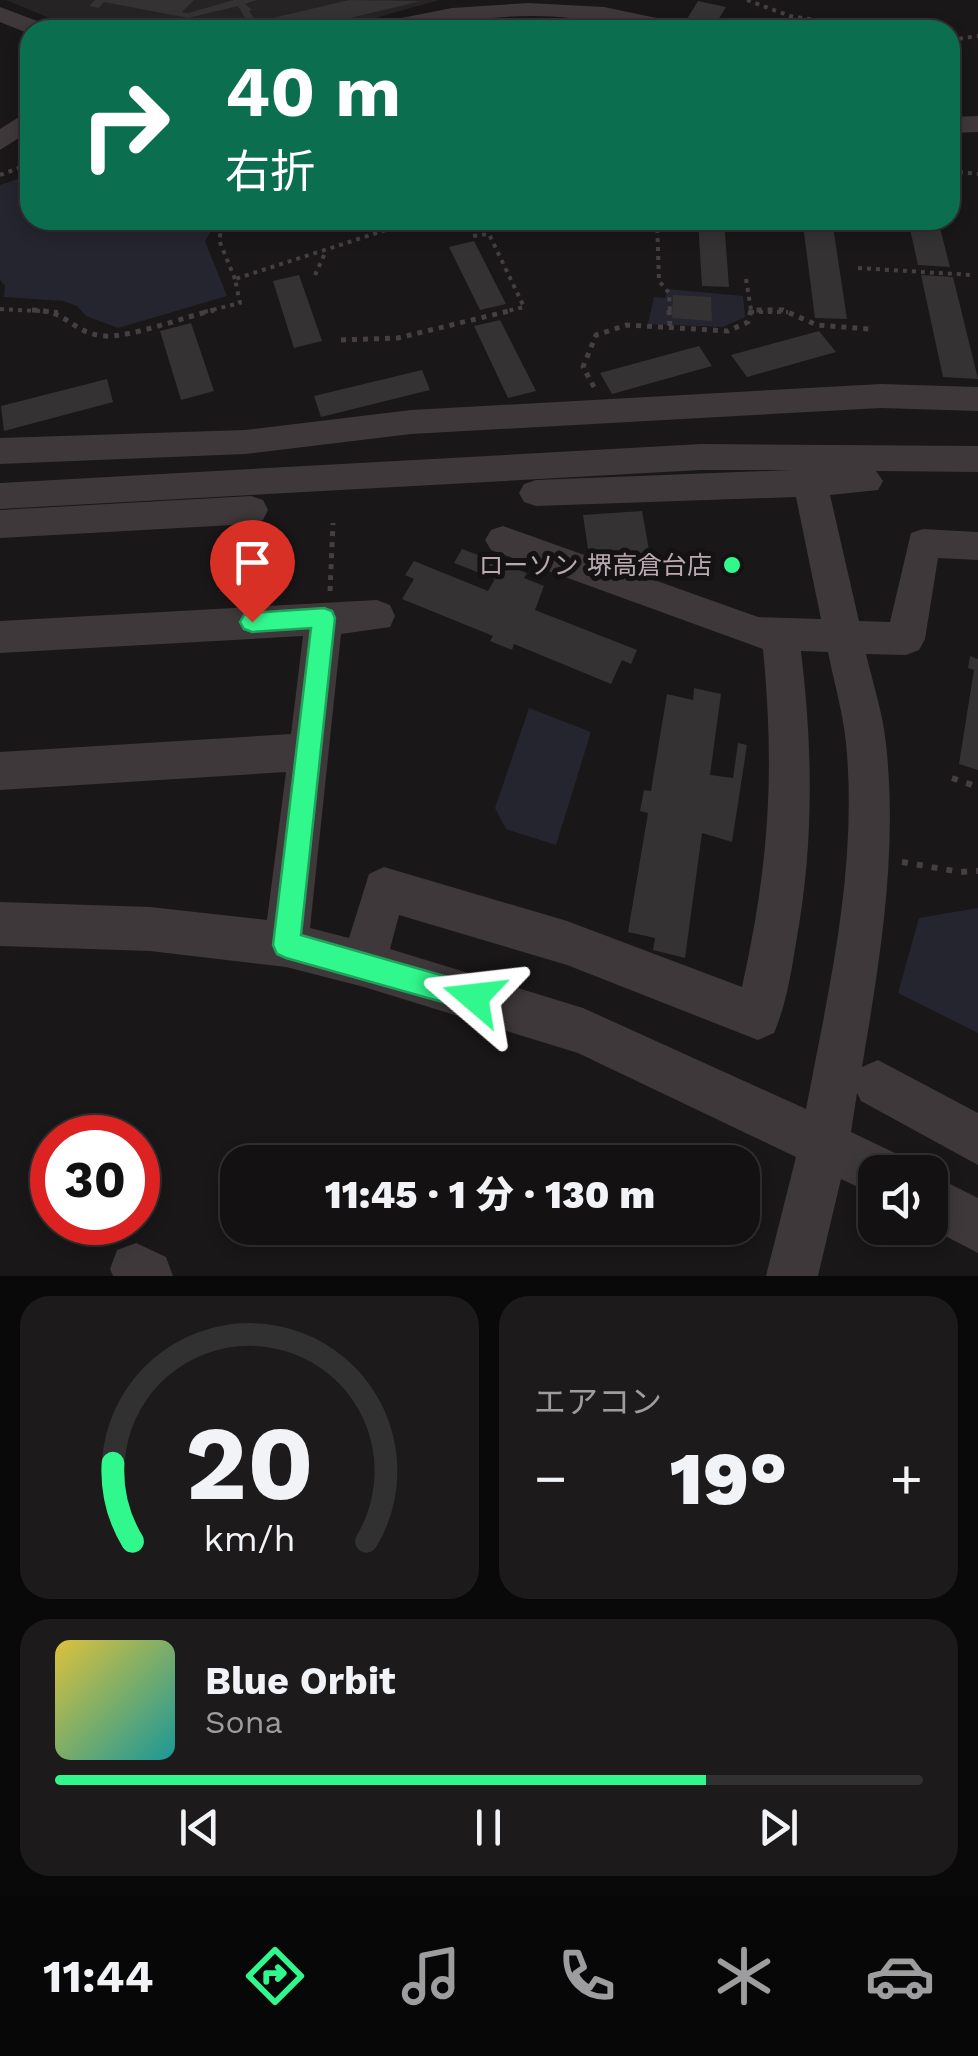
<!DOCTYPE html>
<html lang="ja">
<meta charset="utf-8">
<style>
:root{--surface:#131111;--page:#1c1a1a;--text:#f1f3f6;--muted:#9d9d9f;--line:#323131;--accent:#31f88d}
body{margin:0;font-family:"Work Sans","Noto Sans JP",sans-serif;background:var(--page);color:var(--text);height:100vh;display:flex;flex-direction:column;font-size:38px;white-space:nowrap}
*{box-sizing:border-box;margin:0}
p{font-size:32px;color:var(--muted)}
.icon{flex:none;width:55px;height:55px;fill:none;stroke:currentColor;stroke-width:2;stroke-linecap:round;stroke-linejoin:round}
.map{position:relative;height:1276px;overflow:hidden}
.side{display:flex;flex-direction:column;gap:20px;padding:20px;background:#0a0909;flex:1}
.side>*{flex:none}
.top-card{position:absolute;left:20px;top:20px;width:940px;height:210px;border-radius:30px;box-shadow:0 5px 15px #0003,0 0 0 2px var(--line);background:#0b6e4f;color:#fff;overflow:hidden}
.buttons{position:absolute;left:858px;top:1155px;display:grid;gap:20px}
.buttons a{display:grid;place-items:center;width:90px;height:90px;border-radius:20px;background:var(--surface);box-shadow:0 5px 15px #0003,0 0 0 2px var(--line);font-size:50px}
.speed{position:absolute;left:30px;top:1115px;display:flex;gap:20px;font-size:50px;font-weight:700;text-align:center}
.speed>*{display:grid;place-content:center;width:130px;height:130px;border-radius:50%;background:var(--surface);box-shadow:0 5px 15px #0003,0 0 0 2px var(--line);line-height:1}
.speed .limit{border:15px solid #d22;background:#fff;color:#111}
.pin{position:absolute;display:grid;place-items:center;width:85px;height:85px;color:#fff;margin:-102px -42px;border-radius:50% 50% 50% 0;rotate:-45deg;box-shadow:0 0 10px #0007}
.pin .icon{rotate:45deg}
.me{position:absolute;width:110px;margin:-55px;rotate:287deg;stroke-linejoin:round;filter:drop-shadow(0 0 8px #0008)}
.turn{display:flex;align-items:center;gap:35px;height:210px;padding:0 40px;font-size:45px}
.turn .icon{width:130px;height:130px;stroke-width:2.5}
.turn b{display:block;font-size:70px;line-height:85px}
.big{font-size:75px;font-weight:800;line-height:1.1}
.side .card{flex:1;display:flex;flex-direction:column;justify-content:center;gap:15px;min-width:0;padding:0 35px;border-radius:30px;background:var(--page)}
.side .dial{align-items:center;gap:0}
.dial svg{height:260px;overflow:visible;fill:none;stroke:var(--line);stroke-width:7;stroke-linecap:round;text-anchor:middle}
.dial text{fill:var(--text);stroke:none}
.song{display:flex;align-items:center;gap:30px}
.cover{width:120px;height:120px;border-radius:15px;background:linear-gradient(135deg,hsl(50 70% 55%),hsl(180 70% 35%))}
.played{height:10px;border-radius:5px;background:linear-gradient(90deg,var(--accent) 75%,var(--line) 75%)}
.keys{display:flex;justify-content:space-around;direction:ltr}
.heat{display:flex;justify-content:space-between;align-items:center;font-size:55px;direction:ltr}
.side .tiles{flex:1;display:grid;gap:20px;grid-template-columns:1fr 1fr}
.card:last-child{grid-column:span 2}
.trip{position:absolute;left:220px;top:1145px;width:540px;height:100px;border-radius:30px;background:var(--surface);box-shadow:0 5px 15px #0003,0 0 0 2px var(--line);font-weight:800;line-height:100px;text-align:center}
.menu{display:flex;height:160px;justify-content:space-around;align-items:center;background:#080707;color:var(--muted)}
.menu .icon{width:70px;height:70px}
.menu .selected{color:var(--accent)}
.menu b{font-size:45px;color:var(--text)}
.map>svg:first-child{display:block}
.built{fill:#262324}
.green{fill:#25252f}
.building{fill:#353233}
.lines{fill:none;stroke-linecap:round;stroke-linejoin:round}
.path-far2{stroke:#453e42;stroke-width:4;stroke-dasharray:4 5;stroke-linecap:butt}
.path-far1{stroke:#453e42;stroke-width:5;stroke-dasharray:5 6;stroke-linecap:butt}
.path{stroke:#453e42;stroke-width:6;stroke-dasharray:6 9;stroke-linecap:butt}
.minor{fill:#3e383a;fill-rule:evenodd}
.route{fill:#31f88d;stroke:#20a15c;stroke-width:2.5}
.poi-dot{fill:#31f88d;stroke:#141212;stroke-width:4}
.labels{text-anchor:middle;stroke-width:10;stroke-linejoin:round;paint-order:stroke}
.poi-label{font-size:25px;fill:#baa9b1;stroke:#141212;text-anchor:end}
</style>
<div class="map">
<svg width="978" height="1276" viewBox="0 0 978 1276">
<rect width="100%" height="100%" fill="#191717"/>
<path class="built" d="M 6,0 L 439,0 L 333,30 L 78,30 Z"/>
<path class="green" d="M 30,175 L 30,220 L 218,220 L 205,241 L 227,296 L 118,328 L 86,316 L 77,306 L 63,301 L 4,297 L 5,286 L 0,280 L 0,185 Z
M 668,289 L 743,296 L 745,317 L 723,327 L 648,324 L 654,297 L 665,298 Z
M 529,708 L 591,732 L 556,845 L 506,829 L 495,808 Z
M 978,908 L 978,1033 L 898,993 L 919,918 Z"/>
<path class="building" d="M 95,0 L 194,0 L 182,12 L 188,13 L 234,0 L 257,0 L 245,4 L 252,10 L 249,11 L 256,22 L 349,0 L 421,1 L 300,30 L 226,30 L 248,23 L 238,6 L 188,18 L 104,2 L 99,8 L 89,6 Z
M 698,1 L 726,7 L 715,25 L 687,19 Z
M 573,19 L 580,28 L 522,30 L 522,28 Z
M 698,220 L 724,220 L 729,287 L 702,286 Z
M 908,220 L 938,220 L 950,267 L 918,265 Z
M 803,225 L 833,226 L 847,319 L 815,318 Z
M 474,241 L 506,304 L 480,310 L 449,247 Z
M 299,275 L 322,341 L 294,348 L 273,281 Z
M 921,275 L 953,277 L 978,379 L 943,377 Z
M 673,295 L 711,297 L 712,321 L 672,318 Z
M 500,320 L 536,391 L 508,398 L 474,326 Z
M 191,323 L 214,391 L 181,400 L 160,331 Z
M 819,331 L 836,352 L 747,377 L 731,355 Z
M 699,346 L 712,366 L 612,394 L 600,373 Z
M 422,370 L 430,390 L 321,417 L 314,396 Z
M 107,379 L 113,402 L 4,431 L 1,406 Z
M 642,511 L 651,561 L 604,562 L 589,556 L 583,515 Z
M 462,549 L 527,573 L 524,578 L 544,586 L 535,610 L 637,650 L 631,664 L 622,660 L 611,684 L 514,644 L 512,650 L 490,641 L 493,636 L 402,599 L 414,579 L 405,575 L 414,561 L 488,591 L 495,579 L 454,563 Z
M 970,656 L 978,659 L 978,770 L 959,764 L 974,670 L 968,668 Z
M 694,688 L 721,694 L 710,775 L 733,778 L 738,743 L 747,745 L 732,842 L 702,833 L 685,958 L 653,950 L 655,938 L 628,932 L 648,813 L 640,811 L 644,790 L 651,791 L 667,694 L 693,700 Z"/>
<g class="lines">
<path class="path-far2" d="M 747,0 L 790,16 L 880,30
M 760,30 L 776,23 L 791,30
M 950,40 L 978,36
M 950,171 L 978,174
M 0,175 L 27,165
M 465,220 L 473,236 L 489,234 L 524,307 L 503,312
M 657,220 L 659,281 L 669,293 L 670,312
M 858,268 L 971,275
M 315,275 L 326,251
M 235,279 L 219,240 L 222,227 L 238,220
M 746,279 L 751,310
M 0,309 L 58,312
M 204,312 L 240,303 L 235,279 L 417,220
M 750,312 L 788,312"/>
<path class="path-far1" d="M 32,310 C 69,310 72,334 105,336 C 128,338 188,316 214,310
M 669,310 L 670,328
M 341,340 L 398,338 L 513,310
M 594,387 L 583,367 L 596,335 L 627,325 L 728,331 L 748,322 L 751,310 L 783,310 L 817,325 L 869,329
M 330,591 L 333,523"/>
<path class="path" d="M 952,778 L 978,787
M 902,862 L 960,872 L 978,871"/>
<path class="minor" d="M 528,3 L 604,7 L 690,25 L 694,30 C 639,30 587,16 532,16 C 475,16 419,30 362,30 L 366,25 L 452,8 Z
M 0,7 L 48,25 L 52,30 L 30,30 L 30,34 L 0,22 Z
M 30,110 L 30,131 L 0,150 L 0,129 Z
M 978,116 L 978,132 L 950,133 L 950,117 Z
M 881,384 L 978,387 L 978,411 L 881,408 L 411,434 L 245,454 L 0,464 L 0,438 L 245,430 L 411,410 Z
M 701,444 L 978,446 L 978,472 L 876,471 L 883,481 L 878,490 L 830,495 L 859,621 L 890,622 L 911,533 L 923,529 L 978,532 L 978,560 L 938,558 L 925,639 L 919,650 L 906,655 L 866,654 C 873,683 883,714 886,744 C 898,854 880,959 862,1067 L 878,1060 L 978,1113 L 978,1165 L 861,1101 L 857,1093 L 851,1132 L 897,1154 L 904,1172 L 875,1172 L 875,1195 L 841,1179 L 818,1276 L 766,1276 L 796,1157 L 578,1053 L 364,987 L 286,967 L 150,951 L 0,946 L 0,902 L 150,907 L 267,920 L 286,772 L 0,790 L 0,752 L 291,734 L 303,636 L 0,653 L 0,621 L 377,600 L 390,605 L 395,616 L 390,627 L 341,634 L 310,928 L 349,938 L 369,874 L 384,867 L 567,921 L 742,987 C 769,864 775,775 763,649 L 491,550 L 485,540 L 491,530 L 503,526 L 758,617 L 821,619 L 796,497 L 536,506 L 524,502 L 519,493 L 524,484 L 536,480 L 791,470 L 701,470 L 0,509 L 0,483 ZM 801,651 L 828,652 C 834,682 843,713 846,743 C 858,867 829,988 806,1109 L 583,1008 L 390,949 L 399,915 L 567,965 L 758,1040 L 774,1033 C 786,1005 791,974 796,943 C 814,844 813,751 801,651 Z
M 251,496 L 263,500 L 268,510 L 263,520 L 251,524 L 0,538 L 0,510 Z
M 930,1174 L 978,1198 L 978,1253 L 930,1228 Z
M 136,1243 L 166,1257 L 173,1276 L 113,1276 L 110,1269 L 117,1250 Z"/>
</g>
<path class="route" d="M 324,608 L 332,611 L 335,618 L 301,935 L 483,987 L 487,997 L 483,1007 L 474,1011 L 286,958 L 277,954 L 273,945 L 311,628 L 252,632 L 244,629 L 240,622 L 244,615 L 252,613 Z"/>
<circle class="poi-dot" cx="732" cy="565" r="10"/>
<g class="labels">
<g class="poi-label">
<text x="712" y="574">ローソン 堺高倉台店</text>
</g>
</g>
</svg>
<div class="buttons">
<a><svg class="icon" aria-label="sound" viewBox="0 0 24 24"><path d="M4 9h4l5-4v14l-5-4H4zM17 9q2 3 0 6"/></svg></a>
</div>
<div class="speed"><div class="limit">30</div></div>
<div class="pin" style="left:252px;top:622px;background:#d93025"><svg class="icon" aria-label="arrive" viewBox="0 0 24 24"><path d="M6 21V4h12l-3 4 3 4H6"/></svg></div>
<svg class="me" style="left:474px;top:997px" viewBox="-20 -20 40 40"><path d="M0-17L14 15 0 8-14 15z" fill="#31f88d" stroke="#fff" stroke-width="4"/></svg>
<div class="trip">11:45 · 1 分 · 130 m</div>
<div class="top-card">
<div class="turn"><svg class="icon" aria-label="right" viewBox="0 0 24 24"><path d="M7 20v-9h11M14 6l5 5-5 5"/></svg><div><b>40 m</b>右折</div></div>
</div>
</div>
<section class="side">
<div class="tiles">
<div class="card dial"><svg viewBox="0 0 100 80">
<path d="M14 69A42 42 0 1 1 86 69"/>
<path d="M14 69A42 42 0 0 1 8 45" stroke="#31f88d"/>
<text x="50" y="56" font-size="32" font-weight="700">20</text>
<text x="50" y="72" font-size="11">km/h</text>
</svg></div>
<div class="card"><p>エアコン</p>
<div class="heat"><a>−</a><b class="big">19°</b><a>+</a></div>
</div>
<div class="card">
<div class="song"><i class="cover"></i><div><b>Blue Orbit</b><p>Sona</p></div></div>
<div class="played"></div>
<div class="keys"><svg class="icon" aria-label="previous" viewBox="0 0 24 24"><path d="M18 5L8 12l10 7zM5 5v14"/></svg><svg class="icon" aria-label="pause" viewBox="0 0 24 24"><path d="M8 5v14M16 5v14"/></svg><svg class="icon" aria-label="next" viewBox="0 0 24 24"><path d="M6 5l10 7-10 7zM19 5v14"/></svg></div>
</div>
</div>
</section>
<nav class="menu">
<b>11:44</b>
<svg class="icon selected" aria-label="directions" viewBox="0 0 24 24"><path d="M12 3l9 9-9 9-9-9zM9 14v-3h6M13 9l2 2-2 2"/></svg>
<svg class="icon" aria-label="music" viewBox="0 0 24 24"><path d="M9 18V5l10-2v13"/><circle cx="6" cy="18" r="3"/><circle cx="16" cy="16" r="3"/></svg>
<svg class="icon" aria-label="phone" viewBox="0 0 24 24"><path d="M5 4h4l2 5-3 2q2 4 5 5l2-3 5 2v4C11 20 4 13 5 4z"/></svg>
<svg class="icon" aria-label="climate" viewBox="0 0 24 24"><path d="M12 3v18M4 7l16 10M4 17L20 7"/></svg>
<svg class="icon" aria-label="car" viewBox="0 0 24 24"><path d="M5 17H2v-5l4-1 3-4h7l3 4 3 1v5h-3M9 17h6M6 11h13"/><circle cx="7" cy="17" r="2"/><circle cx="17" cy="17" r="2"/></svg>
</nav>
